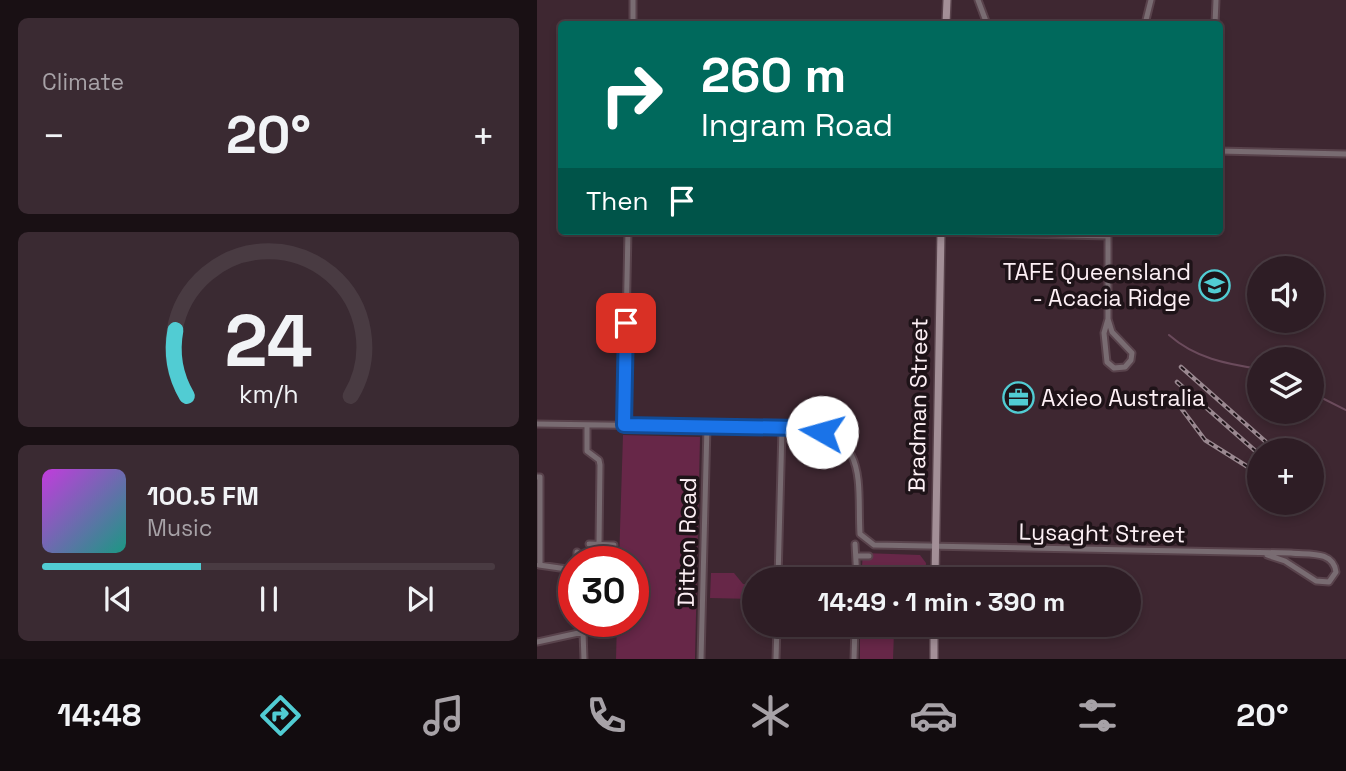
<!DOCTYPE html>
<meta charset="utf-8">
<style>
:root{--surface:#2e1d25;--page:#3a2a32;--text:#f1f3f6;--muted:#a7a2a7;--line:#493b42;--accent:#51ccd3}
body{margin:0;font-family:"Space Grotesk",sans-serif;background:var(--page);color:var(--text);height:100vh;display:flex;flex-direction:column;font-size:26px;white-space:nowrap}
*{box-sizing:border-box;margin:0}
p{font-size:23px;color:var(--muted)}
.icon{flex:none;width:38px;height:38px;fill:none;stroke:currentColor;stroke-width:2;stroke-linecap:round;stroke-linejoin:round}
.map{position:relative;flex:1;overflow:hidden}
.details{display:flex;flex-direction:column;gap:18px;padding:18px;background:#191014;width:537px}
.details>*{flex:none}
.banner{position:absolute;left:21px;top:21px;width:665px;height:214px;border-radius:7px;box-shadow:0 4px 10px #0003,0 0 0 2px var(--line);background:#00695c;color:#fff;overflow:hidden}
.tools{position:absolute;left:710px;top:256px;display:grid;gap:14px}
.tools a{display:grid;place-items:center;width:77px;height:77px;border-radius:50%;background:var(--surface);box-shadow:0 4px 10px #0003,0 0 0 2px var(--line);font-size:35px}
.speed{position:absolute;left:21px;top:546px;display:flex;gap:14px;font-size:35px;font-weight:700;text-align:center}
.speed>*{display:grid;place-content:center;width:91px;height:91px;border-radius:50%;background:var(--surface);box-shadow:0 4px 10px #0003,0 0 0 2px var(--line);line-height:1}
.speed .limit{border:10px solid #d22;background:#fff;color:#111}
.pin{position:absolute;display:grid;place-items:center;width:60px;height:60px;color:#fff;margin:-30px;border-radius:14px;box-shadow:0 4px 10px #0006}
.me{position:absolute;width:77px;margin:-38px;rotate:277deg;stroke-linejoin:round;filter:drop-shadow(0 0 5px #0008)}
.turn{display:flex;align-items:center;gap:24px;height:147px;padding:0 28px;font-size:32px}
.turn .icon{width:91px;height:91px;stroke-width:2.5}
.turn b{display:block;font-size:49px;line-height:60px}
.then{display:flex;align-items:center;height:66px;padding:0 28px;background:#0003;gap:14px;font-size:26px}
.big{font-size:52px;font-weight:600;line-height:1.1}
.details .tile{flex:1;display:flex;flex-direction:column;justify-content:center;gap:10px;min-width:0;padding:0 24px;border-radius:10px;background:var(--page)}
.details .dial{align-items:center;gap:0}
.dial svg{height:182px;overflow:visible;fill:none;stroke:var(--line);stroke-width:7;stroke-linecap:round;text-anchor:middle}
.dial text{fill:var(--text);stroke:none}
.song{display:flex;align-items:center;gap:21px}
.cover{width:84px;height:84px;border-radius:10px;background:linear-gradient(135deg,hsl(290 70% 55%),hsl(170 70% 35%))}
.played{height:7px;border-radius:4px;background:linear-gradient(90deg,var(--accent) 35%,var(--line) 35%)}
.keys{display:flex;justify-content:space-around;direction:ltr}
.heat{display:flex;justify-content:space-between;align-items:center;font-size:38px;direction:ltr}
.trip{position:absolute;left:205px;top:567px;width:399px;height:70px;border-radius:35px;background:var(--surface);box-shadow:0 4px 10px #0003,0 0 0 2px var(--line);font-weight:600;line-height:70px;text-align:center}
.tabs{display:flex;height:112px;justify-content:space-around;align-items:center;background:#120c0f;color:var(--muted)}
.tabs .icon{width:49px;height:49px}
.tabs .current{color:var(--accent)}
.tabs b{font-size:32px;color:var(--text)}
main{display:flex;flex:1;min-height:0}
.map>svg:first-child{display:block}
.green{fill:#672748}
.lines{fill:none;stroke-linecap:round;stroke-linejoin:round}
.stream{stroke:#6b4b5c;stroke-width:2}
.street-casing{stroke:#59434c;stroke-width:9}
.secondary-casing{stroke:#59434c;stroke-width:10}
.street{stroke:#796c72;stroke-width:5}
.secondary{stroke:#a38f97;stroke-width:7}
.rail-casing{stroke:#9a8890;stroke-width:4.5}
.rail{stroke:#1e1318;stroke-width:2;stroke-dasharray:5;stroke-linecap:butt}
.route-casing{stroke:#114b97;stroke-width:18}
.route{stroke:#1a73e8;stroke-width:12}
.labels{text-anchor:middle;stroke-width:7;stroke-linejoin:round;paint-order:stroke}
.poi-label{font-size:23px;fill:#fdf0f5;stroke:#1e1318;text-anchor:end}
.street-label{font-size:23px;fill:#fdf0f5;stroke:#1e1318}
</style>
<main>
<section class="details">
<div class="tile"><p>Climate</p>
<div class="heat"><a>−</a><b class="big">20°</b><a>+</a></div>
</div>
<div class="tile dial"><svg viewBox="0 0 100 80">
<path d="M14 69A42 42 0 1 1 86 69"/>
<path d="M14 69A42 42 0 0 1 9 40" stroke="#51ccd3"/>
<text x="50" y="56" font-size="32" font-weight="700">24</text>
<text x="50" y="72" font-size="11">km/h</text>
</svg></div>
<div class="tile">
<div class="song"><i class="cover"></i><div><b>100.5 FM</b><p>Music</p></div></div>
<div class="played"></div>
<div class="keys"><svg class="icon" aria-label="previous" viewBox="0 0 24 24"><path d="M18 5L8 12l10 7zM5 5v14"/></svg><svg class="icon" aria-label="pause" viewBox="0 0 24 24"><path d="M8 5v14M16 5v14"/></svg><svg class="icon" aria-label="next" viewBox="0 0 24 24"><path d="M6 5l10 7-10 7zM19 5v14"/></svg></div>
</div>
</section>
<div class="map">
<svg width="809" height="659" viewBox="0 0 809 659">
<rect width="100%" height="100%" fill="#3e2731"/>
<path class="green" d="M 86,435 L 163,437 L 158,659 L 79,659 L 80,621 L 96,621 L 96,562 L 82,562 Z
M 326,553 L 383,555 L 389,563 L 388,579 L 324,579 Z
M 174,573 L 197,573 L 206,584 L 217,585 L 217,599 L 173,598 Z
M 323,625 L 387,625 L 387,633 L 357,632 L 356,659 L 323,659 Z"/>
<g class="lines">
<path class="stream" d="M 632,335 C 658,358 689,364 723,369
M 775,393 L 809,410"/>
<defs>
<path id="street" d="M 441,0 L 450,24
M 96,24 L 96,0
M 608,24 L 614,0
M 678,24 L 679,0
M 682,151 L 809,154
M 404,232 L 571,236 L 571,319 L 567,333 L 570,362 L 577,368 L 588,367 L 594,360 L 595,353 L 575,332 L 571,319
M 0,424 L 262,428 C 333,433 320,484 323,534 L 337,545 L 754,553 C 771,555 796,550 799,572 L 792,582 L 779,581 L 748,561 L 730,555
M 50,425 L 50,451 L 62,460 L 63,465 L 62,544
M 87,425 L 91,231
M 0,477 L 3,477 L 3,565
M 52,544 L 77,545
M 318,544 L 320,579
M 321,556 L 332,556
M 40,562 L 40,552
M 2,565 L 37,570
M 241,579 L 245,428
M 222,629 L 240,630
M 0,642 L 46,632 L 47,659
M 164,659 L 170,426
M 239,659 L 240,625
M 317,659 L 318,625"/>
<path id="secondary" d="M 409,24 L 410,0
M 398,579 L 404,231
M 397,659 L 397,625"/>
</defs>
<use href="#street" class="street-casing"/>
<use href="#secondary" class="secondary-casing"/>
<use href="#street" class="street"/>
<use href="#secondary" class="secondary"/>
<defs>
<path id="rail" d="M 644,367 L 738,450
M 640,382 L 723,455
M 635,396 L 668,440 L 711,467"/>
</defs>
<use href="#rail" class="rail-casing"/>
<use href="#rail" class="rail"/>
</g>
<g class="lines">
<defs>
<path id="route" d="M 89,323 L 87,425 L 262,428 L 285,432"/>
</defs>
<use href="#route" class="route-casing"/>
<use href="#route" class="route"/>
</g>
<defs>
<symbol id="university-ring" viewBox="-11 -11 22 22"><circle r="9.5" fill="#1e1318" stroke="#51ccd3" stroke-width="1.5"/><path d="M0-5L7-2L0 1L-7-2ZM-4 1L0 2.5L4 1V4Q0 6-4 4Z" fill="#51ccd3"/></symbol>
<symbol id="office-ring" viewBox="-11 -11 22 22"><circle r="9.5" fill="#1e1318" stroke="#51ccd3" stroke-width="1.5"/><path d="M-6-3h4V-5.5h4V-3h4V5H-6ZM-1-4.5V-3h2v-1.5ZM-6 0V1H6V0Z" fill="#51ccd3"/></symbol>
</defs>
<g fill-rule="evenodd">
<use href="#university-ring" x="660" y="268" width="35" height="35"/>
<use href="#office-ring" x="464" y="380" width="35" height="35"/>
</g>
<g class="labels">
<g class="poi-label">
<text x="654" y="280">TAFE Queensland<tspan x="654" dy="26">- Acacia Ridge</tspan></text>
<text x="504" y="406" text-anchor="start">Axieo Australia</text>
</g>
<g class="street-label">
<text transform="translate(381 405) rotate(-89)" y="8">Bradman Street</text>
<text transform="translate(565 533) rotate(1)" y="8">Lysaght Street</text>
<text transform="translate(150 542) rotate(-89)" y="8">Ditton Road</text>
</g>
</g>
</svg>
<div class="tools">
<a><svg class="icon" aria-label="sound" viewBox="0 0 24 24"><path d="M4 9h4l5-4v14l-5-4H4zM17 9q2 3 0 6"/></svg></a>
<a><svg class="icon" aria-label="layers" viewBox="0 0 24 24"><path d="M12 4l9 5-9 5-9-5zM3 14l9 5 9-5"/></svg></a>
<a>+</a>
</div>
<div class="speed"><div class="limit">30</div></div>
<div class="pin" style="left:89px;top:323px;background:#d93025"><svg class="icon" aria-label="arrive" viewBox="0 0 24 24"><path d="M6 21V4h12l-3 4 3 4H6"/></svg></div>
<svg class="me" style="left:285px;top:432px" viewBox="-20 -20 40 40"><circle r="19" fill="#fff"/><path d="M0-13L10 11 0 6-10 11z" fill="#1a73e8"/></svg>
<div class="trip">14:49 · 1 min · 390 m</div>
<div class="banner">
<div class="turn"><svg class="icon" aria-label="right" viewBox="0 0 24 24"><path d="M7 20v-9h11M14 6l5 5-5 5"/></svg><div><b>260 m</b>Ingram Road</div></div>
<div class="then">Then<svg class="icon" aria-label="arrive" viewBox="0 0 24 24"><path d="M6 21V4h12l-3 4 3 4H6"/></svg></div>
</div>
</div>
</main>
<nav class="tabs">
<b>14:48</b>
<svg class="icon current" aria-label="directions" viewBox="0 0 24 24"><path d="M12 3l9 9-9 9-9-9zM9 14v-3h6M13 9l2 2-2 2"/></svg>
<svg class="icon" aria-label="music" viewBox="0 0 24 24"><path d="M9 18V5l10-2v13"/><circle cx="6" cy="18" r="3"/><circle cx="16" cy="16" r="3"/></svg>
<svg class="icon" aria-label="phone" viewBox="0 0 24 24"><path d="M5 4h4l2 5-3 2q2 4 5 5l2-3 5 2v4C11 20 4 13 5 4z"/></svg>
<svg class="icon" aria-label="climate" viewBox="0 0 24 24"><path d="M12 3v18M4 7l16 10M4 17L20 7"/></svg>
<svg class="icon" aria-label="car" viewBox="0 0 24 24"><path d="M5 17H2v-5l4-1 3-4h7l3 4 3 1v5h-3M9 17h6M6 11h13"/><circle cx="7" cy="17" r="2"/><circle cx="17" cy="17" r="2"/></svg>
<svg class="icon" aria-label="filters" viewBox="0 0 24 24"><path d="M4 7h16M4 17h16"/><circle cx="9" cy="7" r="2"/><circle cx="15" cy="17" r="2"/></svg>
<b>20°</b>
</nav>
